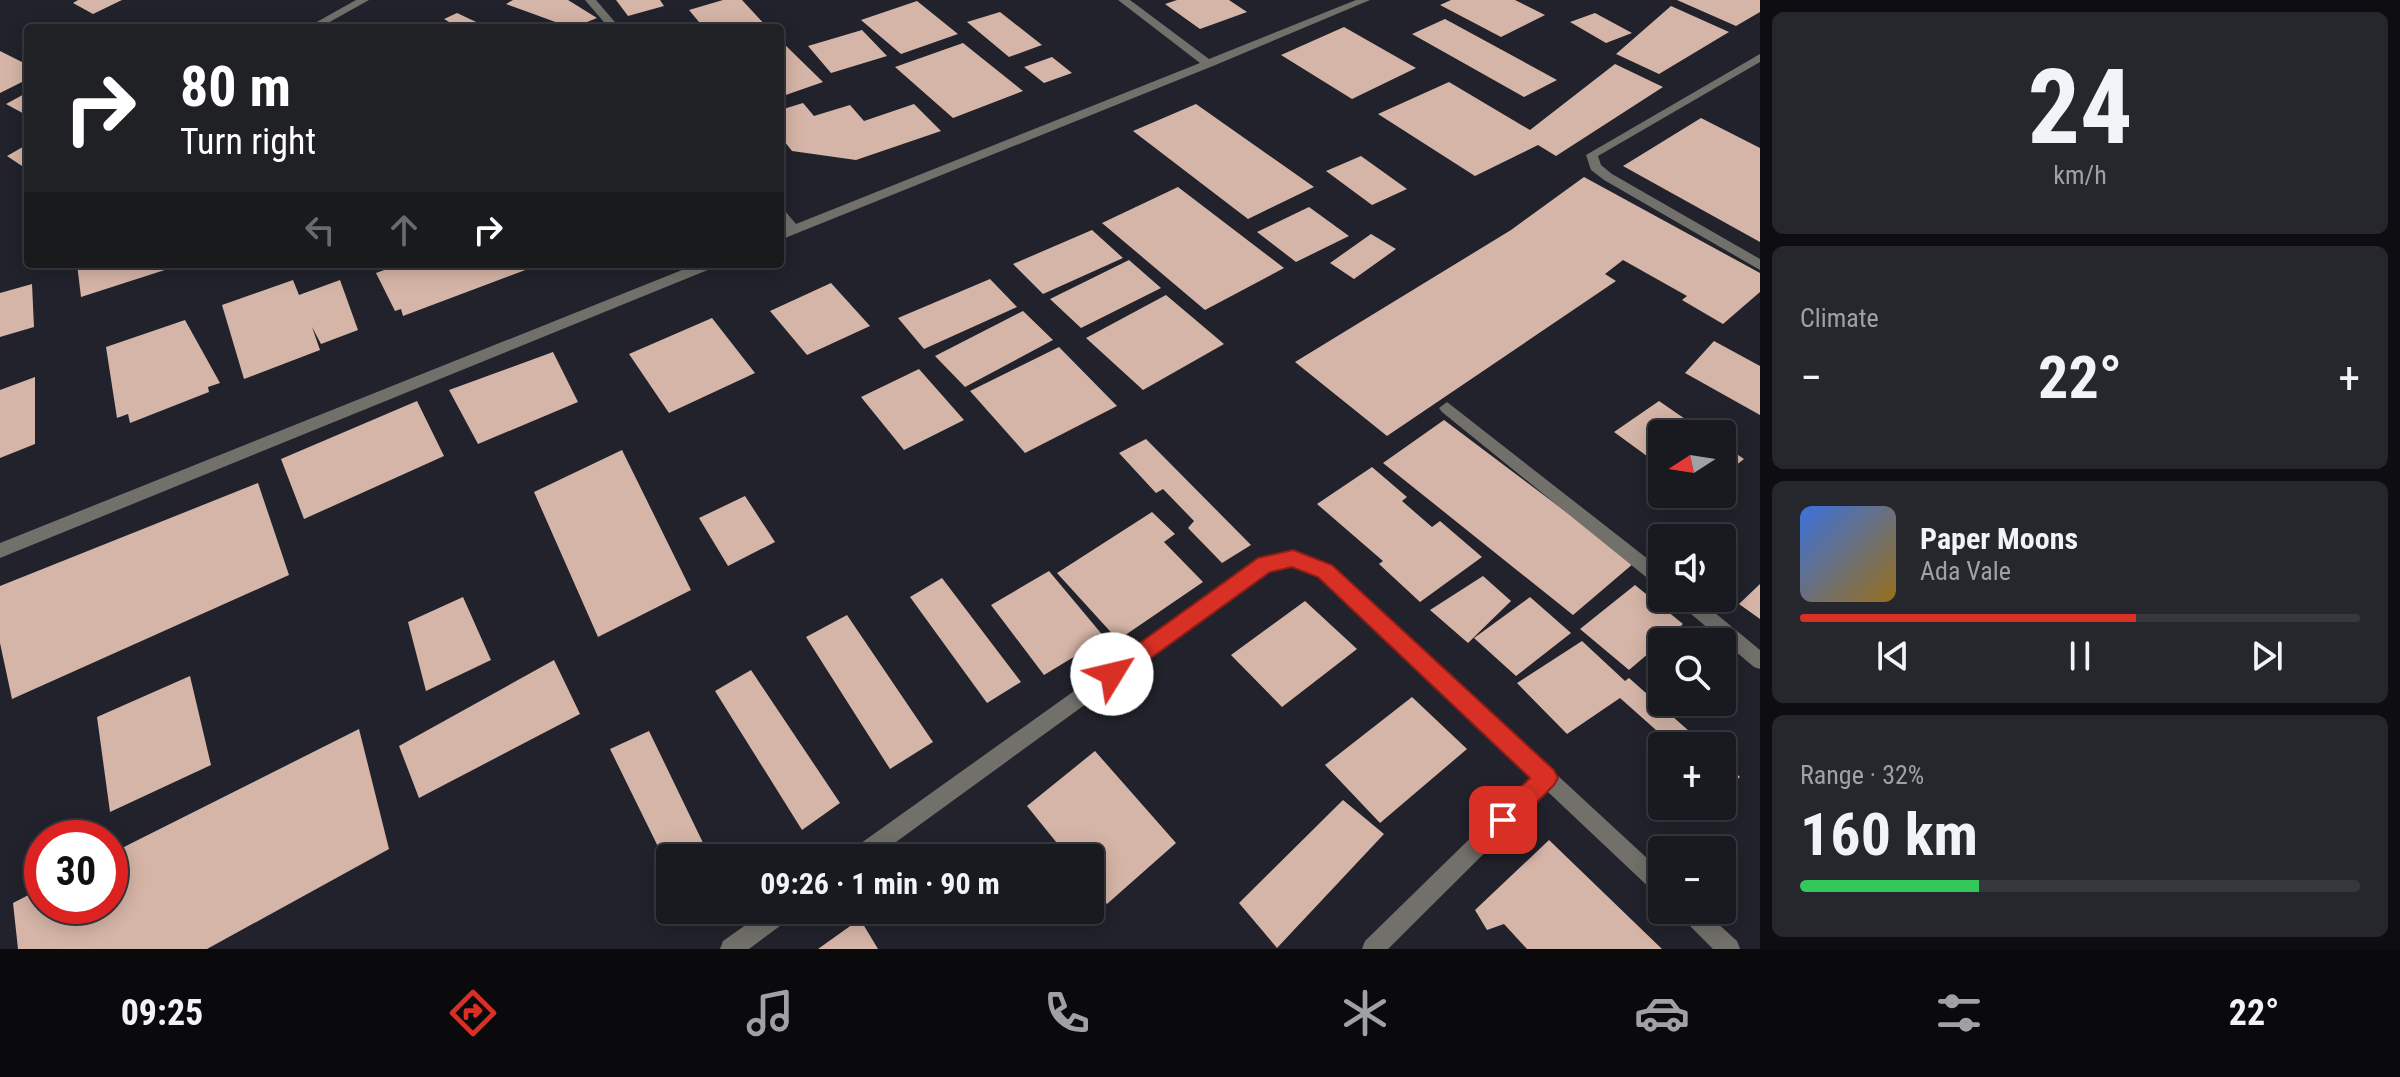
<!DOCTYPE html>
<meta charset="utf-8">
<style>
:root{--surface:#191a20;--page:#26272d;--text:#f1f3f6;--muted:#9fa1a5;--line:#37383e;--accent:#d93025}
body{margin:0;font-family:"Roboto Condensed",sans-serif;background:var(--page);color:var(--text);height:100vh;display:flex;flex-direction:column;font-size:30px;white-space:nowrap}
*{box-sizing:border-box;margin:0}
p{font-size:26px;color:var(--muted)}
.icon{flex:none;width:44px;height:44px;fill:none;stroke:currentColor;stroke-width:2;stroke-linecap:round;stroke-linejoin:round}
.map{position:relative;flex:1;overflow:hidden}
.panel{display:flex;flex-direction:column;gap:12px;padding:12px;background:#0e0e12;width:640px}
.panel>*{flex:none}
.top-card{position:absolute;left:24px;top:24px;width:760px;height:244px;border-radius:8px;box-shadow:0 4px 20px #0003,0 0 0 2px var(--line);background:#202124;color:#fff;overflow:hidden}
.needle{width:52px;rotate:258deg}
.tools{position:absolute;left:1648px;top:420px;display:grid;gap:16px}
.tools a{display:grid;place-items:center;width:88px;height:88px;border-radius:8px;background:var(--surface);box-shadow:0 4px 20px #0003,0 0 0 2px var(--line);font-size:40px}
.speed{position:absolute;left:24px;top:820px;display:flex;gap:16px;font-size:40px;font-weight:700;text-align:center}
.speed>*{display:grid;place-content:center;width:104px;height:104px;border-radius:50%;background:var(--surface);box-shadow:0 4px 20px #0003,0 0 0 2px var(--line);line-height:1}
.speed .limit{border:12px solid #d22;background:#fff;color:#111}
.pin{position:absolute;display:grid;place-items:center;width:68px;height:68px;color:#fff;margin:-34px;border-radius:16px;box-shadow:0 4px 12px #0006}
.me{position:absolute;width:88px;margin:-44px;rotate:54deg;stroke-linejoin:round;filter:drop-shadow(0 0 6px #0008)}
.turn{display:flex;align-items:center;gap:28px;height:168px;padding:0 24px;font-size:36px}
.turn .icon{width:104px;height:104px;stroke-width:2.5}
.turn b{display:block;font-size:56px;line-height:68px}
.lanes{display:flex;align-items:center;height:76px;padding:0 24px;background:#0003;justify-content:center;gap:40px;direction:ltr}
.lanes .off{opacity:.35}
.big{font-size:60px;font-weight:700;line-height:1.1}
.panel .widget{flex:1;display:flex;flex-direction:column;justify-content:center;gap:12px;min-width:0;padding:0 28px;border-radius:12px;background:var(--page)}
.panel .dial{align-items:center;gap:0}
.dial b{font-size:104px;line-height:1}
.song{display:flex;align-items:center;gap:24px}
.cover{width:96px;height:96px;border-radius:12px;background:linear-gradient(135deg,hsl(220 70% 55%),hsl(40 70% 35%))}
.played{height:8px;border-radius:4px;background:linear-gradient(90deg,var(--accent) 60%,var(--line) 60%)}
.keys{display:flex;justify-content:space-around;direction:ltr}
.heat{display:flex;justify-content:space-between;align-items:center;font-size:44px;direction:ltr}
.charge{height:12px;border-radius:6px;background:linear-gradient(90deg,#34c759 32%,var(--line) 0)}
.trip{position:absolute;left:656px;top:844px;width:448px;height:80px;border-radius:8px;background:var(--surface);box-shadow:0 4px 20px #0003,0 0 0 2px var(--line);font-weight:700;line-height:80px;text-align:center}
.tabs{display:flex;height:128px;justify-content:space-around;align-items:center;background:#0a0a0d;color:var(--muted)}
.tabs .icon{width:56px;height:56px}
.tabs .on{color:var(--accent)}
.tabs b{font-size:36px;color:var(--text)}
main{display:flex;flex:1;min-height:0}
.map>svg:first-child{display:block}
.building{fill:#d5b5a7}
.lines{fill:none;stroke-linecap:round;stroke-linejoin:round}
.lane{fill:#72706b;fill-rule:evenodd}
.street{fill:#72706b;fill-rule:evenodd}
.route{fill:#d93025;stroke:#8d1f18;stroke-width:2}
</style>
<main>
<div class="map">
<svg width="1760" height="949" viewBox="0 0 1760 949">
<rect width="100%" height="100%" fill="#21222b"/>
<path class="building" d="M 78,0 L 122,0 L 93,14 L 73,3 Z
M 513,0 L 568,0 L 597,18 L 572,28 L 506,4 Z
M 616,0 L 660,0 L 664,6 L 628,16 Z
M 723,0 L 742,0 L 768,28 L 704,28 L 689,10 Z
M 1177,0 L 1229,0 L 1247,12 L 1200,29 L 1165,4 Z
M 1451,0 L 1515,0 L 1545,15 L 1501,37 L 1440,5 Z
M 1677,0 L 1760,0 L 1760,12 L 1736,26 Z
M 917,1 L 958,34 L 901,54 L 861,20 Z
M 1671,6 L 1729,32 L 1659,74 L 1616,54 Z
M 1000,12 L 1042,45 L 1009,57 L 967,22 Z
M 457,13 L 489,28 L 459,28 L 444,19 Z
M 1595,13 L 1632,33 L 1606,43 L 1570,22 Z
M 1445,19 L 1557,80 L 1524,97 L 1412,34 Z
M 1344,27 L 1416,68 L 1352,99 L 1281,55 Z
M 862,30 L 887,56 L 831,73 L 808,46 Z
M 780,40 L 823,82 L 780,97 Z
M 963,43 L 1023,91 L 953,118 L 895,67 Z
M 0,51 L 28,65 L 28,79 L 0,93 Z
M 1052,57 L 1072,73 L 1044,83 L 1024,67 Z
M 1615,64 L 1663,87 L 1556,156 L 1538,145 L 1475,176 L 1378,114 L 1449,82 L 1530,130 Z
M 28,92 L 28,116 L 6,104 Z
M 803,103 L 814,116 L 850,105 L 864,121 L 914,104 L 941,131 L 856,160 L 792,151 L 780,136 L 780,110 Z
M 1196,104 L 1314,187 L 1248,219 L 1133,131 Z
M 1701,118 L 1760,148 L 1760,242 L 1623,166 Z
M 28,144 L 28,170 L 7,156 Z
M 1361,156 L 1407,189 L 1372,205 L 1326,171 Z
M 1584,177 L 1760,273 L 1760,292 L 1723,324 L 1682,300 L 1687,296 L 1623,260 L 1605,274 L 1616,281 L 1387,436 L 1295,362 L 1511,230 Z
M 1178,187 L 1284,268 L 1205,310 L 1102,223 Z
M 1309,207 L 1349,236 L 1296,262 L 1257,232 Z
M 1092,230 L 1123,258 L 1043,294 L 1013,264 Z
M 1371,234 L 1396,249 L 1354,279 L 1330,263 Z
M 1129,260 L 1161,288 L 1081,328 L 1050,299 Z
M 77,264 L 173,264 L 174,267 L 81,297 Z
M 401,264 L 524,264 L 528,269 L 403,316 L 401,309 L 395,311 L 376,273 Z
M 990,279 L 1017,307 L 924,349 L 898,318 Z
M 293,280 L 299,295 L 340,280 L 358,330 L 321,344 L 312,327 L 320,350 L 244,379 L 222,305 Z
M 831,283 L 870,326 L 807,355 L 770,311 Z
M 32,284 L 34,327 L 0,337 L 0,293 Z
M 1166,295 L 1224,344 L 1143,390 L 1086,338 Z
M 1023,311 L 1053,340 L 965,387 L 935,356 Z
M 712,318 L 755,373 L 669,413 L 629,354 Z
M 185,320 L 220,383 L 208,387 L 209,392 L 130,423 L 128,414 L 117,418 L 106,347 Z
M 1714,341 L 1760,366 L 1760,415 L 1685,373 Z
M 1059,347 L 1117,406 L 1025,453 L 970,391 Z
M 553,352 L 578,402 L 478,444 L 449,390 Z
M 919,369 L 964,420 L 904,450 L 861,397 Z
M 35,377 L 35,444 L 0,458 L 0,390 Z
M 417,401 L 444,456 L 304,519 L 281,459 Z
M 1659,401 L 1707,434 L 1662,434 L 1662,467 L 1614,432 Z
M 1444,420 L 1634,563 L 1573,615 L 1383,463 Z
M 1146,439 L 1251,545 L 1222,563 L 1188,528 L 1194,521 L 1163,489 L 1156,493 L 1119,453 Z
M 1722,444 L 1744,459 L 1722,476 Z
M 622,450 L 691,590 L 598,637 L 534,492 Z
M 1372,467 L 1407,497 L 1402,501 L 1432,527 L 1440,521 L 1482,557 L 1420,602 L 1379,564 L 1383,561 L 1317,504 Z
M 258,483 L 289,575 L 12,699 L 0,643 L 0,586 Z
M 745,496 L 775,542 L 728,566 L 699,518 Z
M 1152,512 L 1175,534 L 1164,542 L 1203,582 L 1118,640 L 1057,573 Z
M 1049,571 L 1105,638 L 1044,675 L 991,605 Z
M 1483,576 L 1511,601 L 1468,643 L 1430,610 Z
M 942,578 L 1021,682 L 987,703 L 910,597 Z
M 1760,584 L 1760,619 L 1739,604 Z
M 1635,585 L 1683,624 L 1629,670 L 1580,629 Z
M 463,597 L 491,660 L 426,691 L 408,622 Z
M 1530,597 L 1571,633 L 1516,676 L 1474,638 Z
M 1305,601 L 1357,649 L 1282,707 L 1231,655 Z
M 847,615 L 933,742 L 890,769 L 806,637 Z
M 1582,641 L 1625,681 L 1629,678 L 1706,746 L 1674,746 L 1620,698 L 1567,734 L 1517,683 Z
M 554,660 L 580,714 L 419,798 L 399,746 Z
M 751,670 L 840,803 L 802,830 L 715,691 Z
M 190,676 L 211,765 L 110,812 L 97,717 Z
M 1412,697 L 1467,749 L 1380,823 L 1325,765 Z
M 359,729 L 389,849 L 207,949 L 18,949 L 13,903 L 42,888 L 42,906 L 110,906 L 110,854 Z
M 649,731 L 706,849 L 694,858 L 670,858 L 670,871 L 610,749 Z
M 1095,751 L 1176,843 L 1107,904 L 1090,883 L 1090,858 L 1069,858 L 1027,806 Z
M 1722,760 L 1740,777 L 1723,791 L 1722,790 Z
M 1343,800 L 1384,834 L 1277,948 L 1239,903 Z
M 1549,840 L 1662,949 L 1527,949 L 1504,924 L 1487,930 L 1475,910 Z
M 860,919 L 878,949 L 818,949 Z"/>
<g class="lines">
<path class="lane" d="M 1447,402 L 1662,570 L 1662,588 L 1656,585 L 1442,412 L 1439,408 Z
M 1675,598 L 1697,598 L 1760,650 L 1760,669 L 1754,667 L 1678,603 Z"/>
<path class="street" d="M 356,0 L 369,0 L 319,28 L 306,28 Z
M 585,0 L 596,0 L 620,28 L 609,28 Z
M 1118,0 L 1130,0 L 1209,59 L 1356,0 L 1370,0 L 1213,66 L 780,240 L 780,231 L 786,229 L 780,222 L 780,210 L 785,211 L 796,224 L 1200,63 Z
M 1760,54 L 1760,62 L 1598,156 L 1601,165 L 1612,174 L 1760,259 L 1760,270 L 1604,180 L 1591,170 L 1586,155 Z
M 697,264 L 717,264 L 715,267 L 0,558 L 0,543 Z
M 1293,552 L 1331,566 L 1662,872 L 1662,896 L 1655,893 L 1547,791 L 1388,949 L 1362,949 L 1365,941 L 1532,778 L 1319,576 L 1293,566 L 1269,571 L 874,858 L 847,858 L 850,851 L 1259,559 Z
M 767,910 L 796,910 L 792,917 L 749,949 L 720,949 L 723,941 Z
M 1677,910 L 1703,910 L 1737,941 L 1740,949 L 1713,949 L 1681,917 Z"/>
</g>
<path class="route" d="M 1293,550 L 1332,565 L 1554,770 L 1558,778 L 1554,785 L 1511,828 L 1503,832 L 1495,828 L 1492,820 L 1495,812 L 1530,778 L 1318,577 L 1292,567 L 1270,572 L 1119,681 L 1112,684 L 1105,681 L 1102,674 L 1105,668 L 1258,558 Z"/>
</svg>
<div class="tools">
<a><svg class="needle" viewBox="-14 -14 28 28"><path d="M0-13l5 13h-10z" fill="#e53935"/><path d="M0 13l5-13h-10z" fill="#9fa1a5"/></svg></a>
<a><svg class="icon" aria-label="sound" viewBox="0 0 24 24"><path d="M4 9h4l5-4v14l-5-4H4zM17 9q2 3 0 6"/></svg></a>
<a><svg class="icon" aria-label="search" viewBox="0 0 24 24"><circle cx="10" cy="10" r="6"/><path d="M15 15l6 6"/></svg></a>
<a>+</a>
<a>−</a>
</div>
<div class="speed"><div class="limit">30</div></div>
<div class="pin" style="left:1503px;top:820px;background:#d93025"><svg class="icon" aria-label="arrive" viewBox="0 0 24 24"><path d="M6 21V4h12l-3 4 3 4H6"/></svg></div>
<svg class="me" style="left:1112px;top:674px" viewBox="-20 -20 40 40"><circle r="19" fill="#fff"/><path d="M0-13L10 11 0 6-10 11z" fill="#d93025"/></svg>
<div class="trip">09:26 · 1 min · 90 m</div>
<div class="top-card">
<div class="turn"><svg class="icon" aria-label="right" viewBox="0 0 24 24"><path d="M7 20v-9h11M14 6l5 5-5 5"/></svg><div><b>80 m</b>Turn right</div></div>
<div class="lanes"><svg class="icon off" aria-label="left" viewBox="0 0 24 24"><path d="M17 20v-9H6M10 6l-5 5 5 5"/></svg><svg class="icon off" aria-label="ahead" viewBox="0 0 24 24"><path d="M12 20V5M6 11l6-6 6 6"/></svg><svg class="icon" aria-label="right" viewBox="0 0 24 24"><path d="M7 20v-9h11M14 6l5 5-5 5"/></svg></div>
</div>
</div>
<section class="panel">
<div class="widget dial"><b>24</b><p>km/h</p></div>
<div class="widget"><p>Climate</p>
<div class="heat"><a>−</a><b class="big">22°</b><a>+</a></div>
</div>
<div class="widget">
<div class="song"><i class="cover"></i><div><b>Paper Moons</b><p>Ada Vale</p></div></div>
<div class="played"></div>
<div class="keys"><svg class="icon" aria-label="previous" viewBox="0 0 24 24"><path d="M18 5L8 12l10 7zM5 5v14"/></svg><svg class="icon" aria-label="pause" viewBox="0 0 24 24"><path d="M8 5v14M16 5v14"/></svg><svg class="icon" aria-label="next" viewBox="0 0 24 24"><path d="M6 5l10 7-10 7zM19 5v14"/></svg></div>
</div>
<div class="widget"><p>Range · 32%</p><b class="big">160 km</b><div class="charge"></div></div>
</section>
</main>
<nav class="tabs">
<b>09:25</b>
<svg class="icon on" aria-label="directions" viewBox="0 0 24 24"><path d="M12 3l9 9-9 9-9-9zM9 14v-3h6M13 9l2 2-2 2"/></svg>
<svg class="icon" aria-label="music" viewBox="0 0 24 24"><path d="M9 18V5l10-2v13"/><circle cx="6" cy="18" r="3"/><circle cx="16" cy="16" r="3"/></svg>
<svg class="icon" aria-label="phone" viewBox="0 0 24 24"><path d="M5 4h4l2 5-3 2q2 4 5 5l2-3 5 2v4C11 20 4 13 5 4z"/></svg>
<svg class="icon" aria-label="climate" viewBox="0 0 24 24"><path d="M12 3v18M4 7l16 10M4 17L20 7"/></svg>
<svg class="icon" aria-label="car" viewBox="0 0 24 24"><path d="M5 17H2v-5l4-1 3-4h7l3 4 3 1v5h-3M9 17h6M6 11h13"/><circle cx="7" cy="17" r="2"/><circle cx="17" cy="17" r="2"/></svg>
<svg class="icon" aria-label="filters" viewBox="0 0 24 24"><path d="M4 7h16M4 17h16"/><circle cx="9" cy="7" r="2"/><circle cx="15" cy="17" r="2"/></svg>
<b>22°</b>
</nav>
